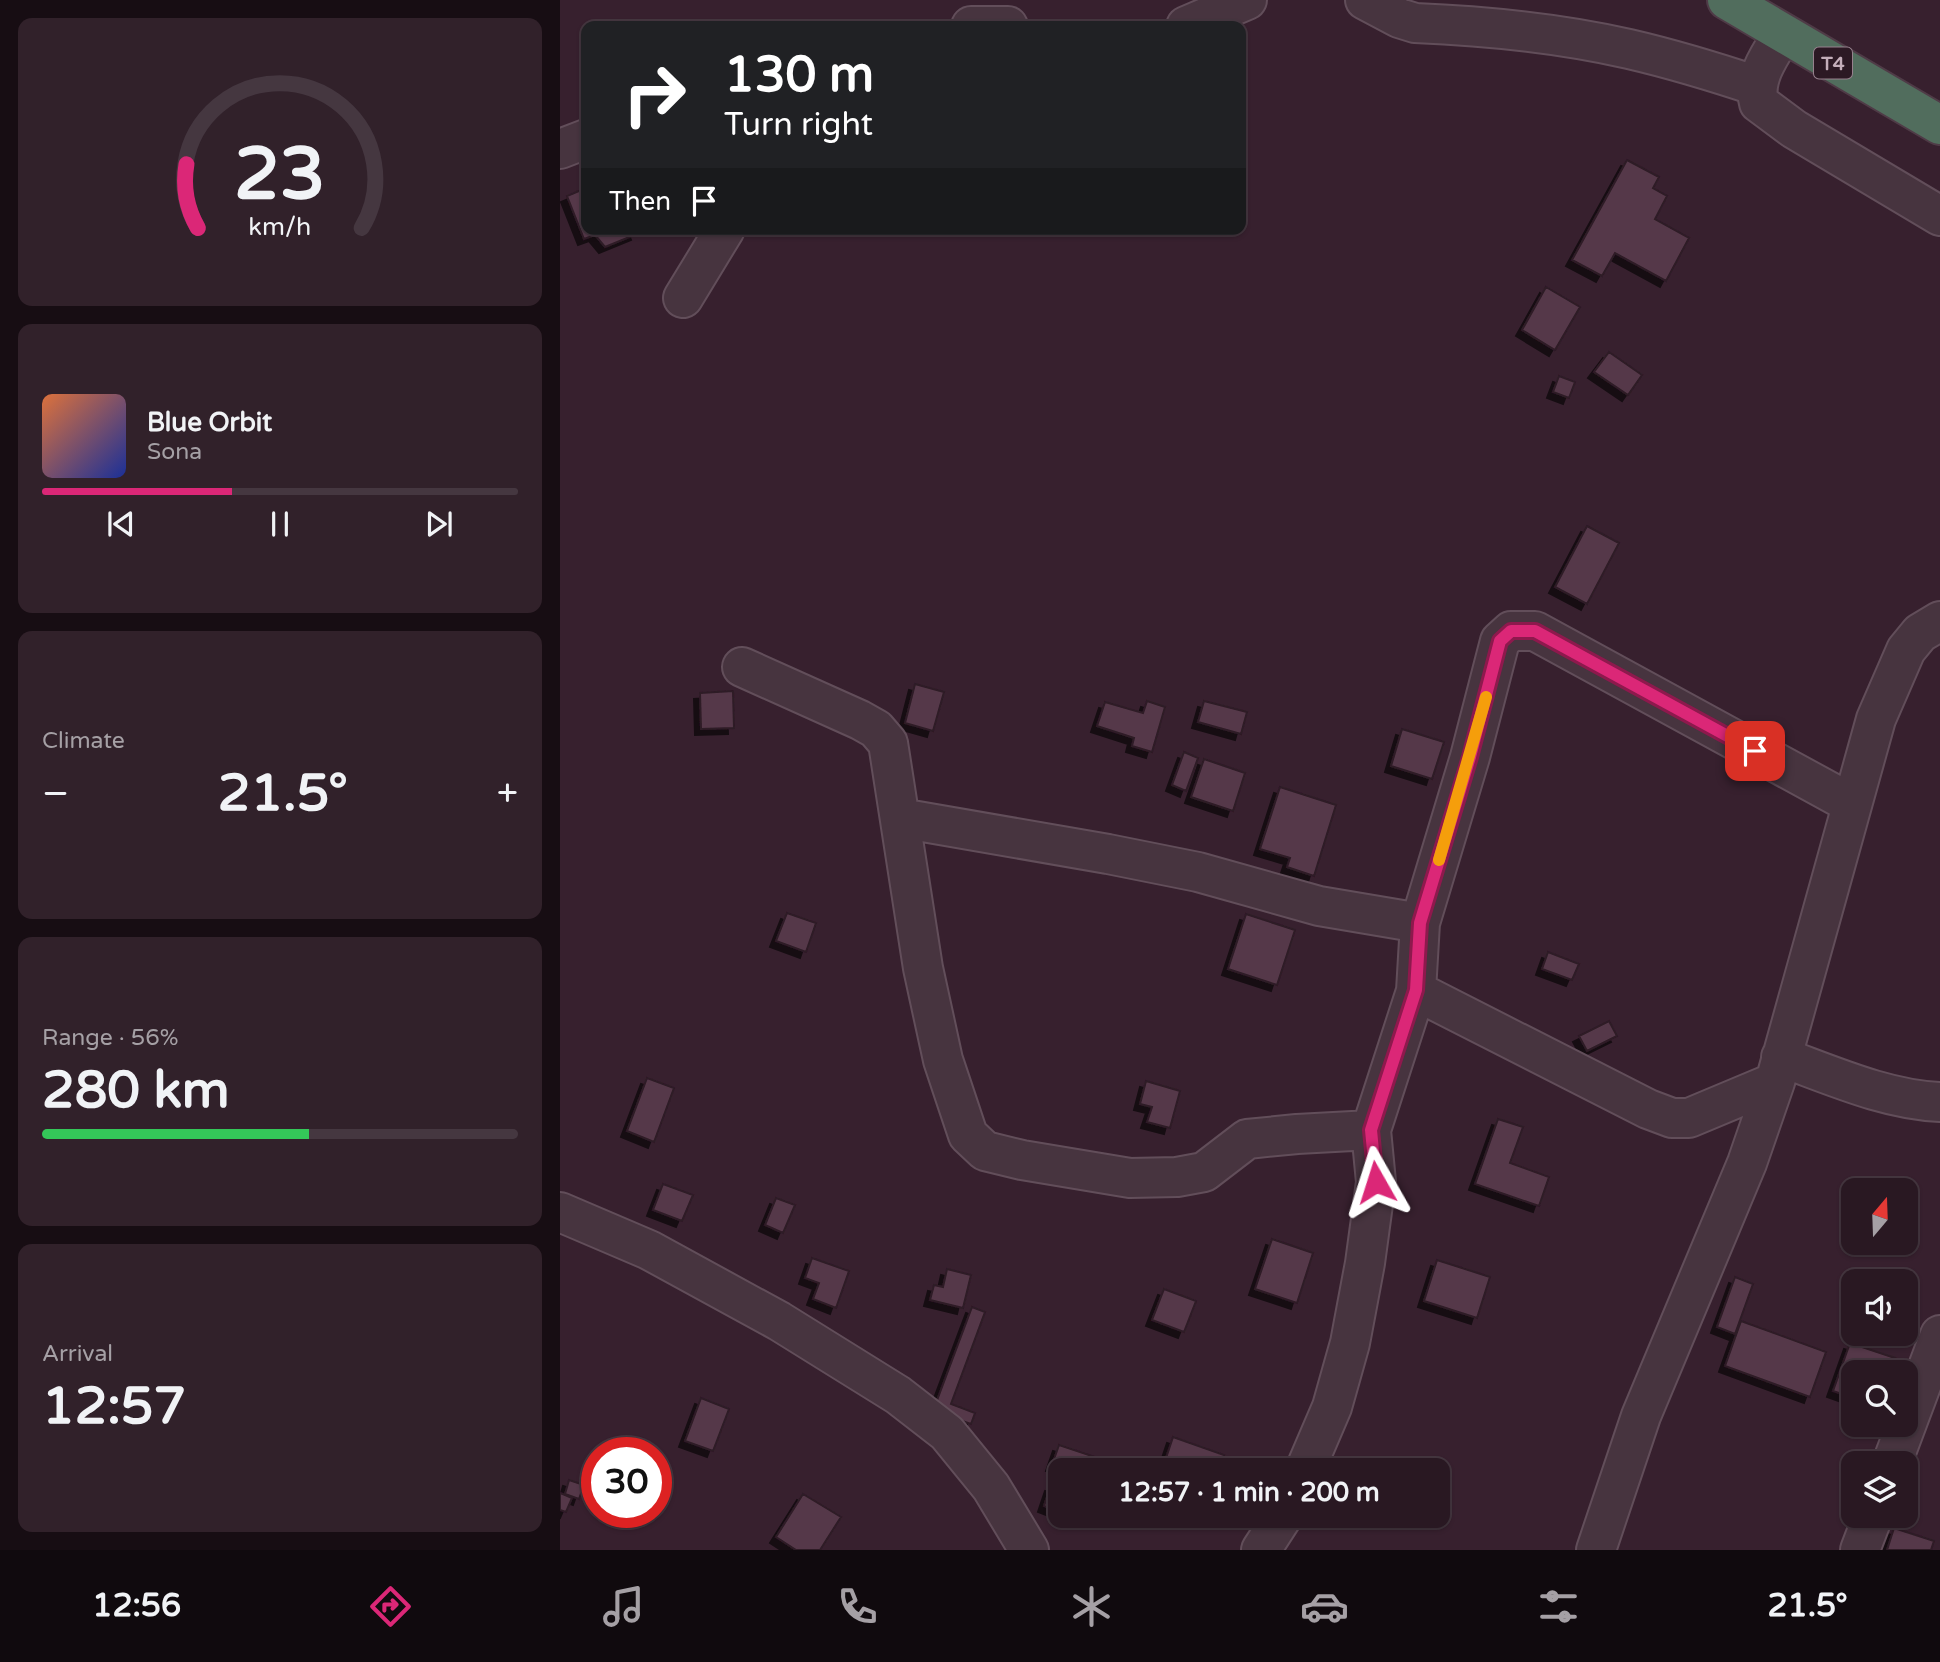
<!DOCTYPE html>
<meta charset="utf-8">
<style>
:root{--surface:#291822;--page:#31212a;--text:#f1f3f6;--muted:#a5a0a5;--line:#453740;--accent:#db2777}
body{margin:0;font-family:"Varela Round",sans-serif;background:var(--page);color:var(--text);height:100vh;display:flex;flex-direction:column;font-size:26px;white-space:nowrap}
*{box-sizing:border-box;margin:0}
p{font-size:23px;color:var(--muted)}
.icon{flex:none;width:38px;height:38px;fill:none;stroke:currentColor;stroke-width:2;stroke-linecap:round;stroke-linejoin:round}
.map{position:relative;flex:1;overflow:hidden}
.panel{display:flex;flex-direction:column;gap:18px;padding:18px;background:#170d13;width:560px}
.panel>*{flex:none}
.hud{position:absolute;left:21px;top:21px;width:665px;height:214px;border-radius:14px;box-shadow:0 2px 5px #0004,0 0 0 2px var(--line);background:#202124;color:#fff;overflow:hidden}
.needle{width:46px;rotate:19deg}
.fabs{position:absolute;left:1281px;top:1178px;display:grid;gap:14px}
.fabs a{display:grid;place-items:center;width:77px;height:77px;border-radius:14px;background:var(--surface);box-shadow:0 2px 5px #0004,0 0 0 2px var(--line);font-size:35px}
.speed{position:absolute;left:21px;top:1437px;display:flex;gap:14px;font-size:35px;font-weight:700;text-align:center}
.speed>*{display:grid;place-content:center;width:91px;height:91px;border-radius:50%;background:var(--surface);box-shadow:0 2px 5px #0004,0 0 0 2px var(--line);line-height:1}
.speed .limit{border:10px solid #d22;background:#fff;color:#111}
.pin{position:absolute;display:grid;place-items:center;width:60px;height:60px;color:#fff;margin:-30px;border-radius:14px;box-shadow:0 4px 10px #0006}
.me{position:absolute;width:77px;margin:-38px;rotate:354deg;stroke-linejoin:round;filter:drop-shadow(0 0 5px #0008)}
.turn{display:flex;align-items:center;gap:24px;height:147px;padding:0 28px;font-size:32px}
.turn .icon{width:91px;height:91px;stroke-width:2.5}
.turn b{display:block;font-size:49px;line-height:60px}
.then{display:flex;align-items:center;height:66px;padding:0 28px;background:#0003;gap:14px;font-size:26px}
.big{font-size:52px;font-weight:700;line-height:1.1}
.panel .widget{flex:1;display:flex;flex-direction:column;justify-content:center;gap:10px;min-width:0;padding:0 24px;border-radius:14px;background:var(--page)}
.panel .dial{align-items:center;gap:0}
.dial svg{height:182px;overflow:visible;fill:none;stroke:var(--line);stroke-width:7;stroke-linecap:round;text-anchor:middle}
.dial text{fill:var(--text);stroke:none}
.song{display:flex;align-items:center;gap:21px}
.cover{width:84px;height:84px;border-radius:10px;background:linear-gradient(135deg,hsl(20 70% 55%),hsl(230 70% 35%))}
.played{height:7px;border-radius:4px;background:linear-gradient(90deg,var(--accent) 40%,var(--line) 40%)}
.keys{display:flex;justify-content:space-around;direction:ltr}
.heat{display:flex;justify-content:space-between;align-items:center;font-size:38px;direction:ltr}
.charge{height:10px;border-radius:5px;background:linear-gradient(90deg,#34c759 56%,var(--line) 0)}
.trip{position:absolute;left:488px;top:1458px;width:402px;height:70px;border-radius:14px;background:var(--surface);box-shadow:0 2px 5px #0004,0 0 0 2px var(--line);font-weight:700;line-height:70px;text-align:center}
.dock{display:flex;height:112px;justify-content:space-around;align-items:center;background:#100a0e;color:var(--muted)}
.dock .icon{width:49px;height:49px}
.dock .selected{color:var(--accent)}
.dock b{font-size:32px;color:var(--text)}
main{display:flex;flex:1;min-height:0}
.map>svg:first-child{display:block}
.building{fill:#553949;stroke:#2e1b26;stroke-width:2;filter:url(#shadow)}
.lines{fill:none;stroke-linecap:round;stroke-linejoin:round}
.minor-casing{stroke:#624e5a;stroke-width:42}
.highway-casing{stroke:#4f3b47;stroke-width:42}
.minor{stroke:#47343f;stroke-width:38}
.highway{stroke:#516d5d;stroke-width:38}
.route-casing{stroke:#8e194d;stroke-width:18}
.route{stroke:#db2777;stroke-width:12}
.slow{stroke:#f59e0b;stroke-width:12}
.labels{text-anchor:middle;stroke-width:7;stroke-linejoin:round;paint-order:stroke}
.shield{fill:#2c1924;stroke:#96818d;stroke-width:2}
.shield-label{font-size:19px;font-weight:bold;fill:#c4aeba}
</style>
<main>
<section class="panel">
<div class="widget dial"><svg viewBox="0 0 100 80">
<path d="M14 69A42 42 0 1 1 86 69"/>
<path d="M14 69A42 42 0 0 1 9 41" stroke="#db2777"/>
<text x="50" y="56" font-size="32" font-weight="700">23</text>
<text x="50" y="72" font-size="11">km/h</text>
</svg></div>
<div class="widget">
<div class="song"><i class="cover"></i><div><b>Blue Orbit</b><p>Sona</p></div></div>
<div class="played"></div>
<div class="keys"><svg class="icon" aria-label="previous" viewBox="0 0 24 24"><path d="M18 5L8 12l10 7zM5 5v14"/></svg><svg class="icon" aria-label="pause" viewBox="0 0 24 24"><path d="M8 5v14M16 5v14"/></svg><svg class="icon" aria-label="next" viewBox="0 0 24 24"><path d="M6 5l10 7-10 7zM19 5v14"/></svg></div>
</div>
<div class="widget"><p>Climate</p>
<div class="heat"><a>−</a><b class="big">21.5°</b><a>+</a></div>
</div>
<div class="widget"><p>Range · 56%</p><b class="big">280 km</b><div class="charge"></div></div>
<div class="widget"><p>Arrival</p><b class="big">12:57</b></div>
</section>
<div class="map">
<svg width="1380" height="1550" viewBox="0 0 1380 1550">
<defs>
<filter id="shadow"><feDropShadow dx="-6" dy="6" stdDeviation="0" flood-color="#0009"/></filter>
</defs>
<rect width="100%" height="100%" fill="#37202e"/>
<path class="building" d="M 1067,160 L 1099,177 L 1093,188 L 1107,196 L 1095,219 L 1129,238 L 1106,281 L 1055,253 L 1042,276 L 1012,260 Z
M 26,188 L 26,229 L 75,229 L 77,234 L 45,247 L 35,235 L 24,239 L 7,196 Z
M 986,287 L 1020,307 L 995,350 L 962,330 Z
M 1049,352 L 1082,375 L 1068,395 L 1034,372 Z
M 999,376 L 1015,382 L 1009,398 L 993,392 Z
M 1027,526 L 1059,543 L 1027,604 L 995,587 Z
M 355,684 L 384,692 L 373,731 L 345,723 Z
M 173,691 L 174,728 L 141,729 L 140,693 Z
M 587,701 L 605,707 L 592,752 L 572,746 L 574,738 L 537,726 L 545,702 L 583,713 Z
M 644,701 L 687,712 L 681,734 L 638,722 Z
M 842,729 L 884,742 L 872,779 L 831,766 Z
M 624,752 L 638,758 L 626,791 L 612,785 Z
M 644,759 L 685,773 L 673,811 L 631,797 Z
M 720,787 L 776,805 L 754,876 L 727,867 L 730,858 L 700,849 Z
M 227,913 L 256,923 L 246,952 L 216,941 Z
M 686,914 L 735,930 L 717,985 L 668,969 Z
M 988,952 L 1019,964 L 1012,980 L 982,969 Z
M 1049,1021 L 1057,1036 L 1027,1051 L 1019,1036 Z
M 87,1078 L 114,1088 L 94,1142 L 67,1131 Z
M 586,1081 L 620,1091 L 610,1128 L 587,1122 L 592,1107 L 580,1104 Z
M 938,1119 L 963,1127 L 950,1163 L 989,1177 L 979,1206 L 915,1184 Z
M 103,1184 L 133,1195 L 122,1221 L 93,1210 Z
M 216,1198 L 235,1205 L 223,1233 L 205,1225 Z
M 712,1239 L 753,1253 L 737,1303 L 695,1289 Z
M 252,1258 L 289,1271 L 276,1308 L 253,1299 L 259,1283 L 245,1278 Z
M 877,1260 L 930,1277 L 917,1318 L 864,1301 Z
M 387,1269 L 411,1275 L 403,1308 L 370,1300 L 374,1285 L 383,1287 Z
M 1175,1277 L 1193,1284 L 1175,1334 L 1157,1327 Z
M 604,1289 L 636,1301 L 624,1332 L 592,1320 Z
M 412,1307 L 425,1312 L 391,1404 L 415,1413 L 411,1424 L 373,1411 Z
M 1181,1321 L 1266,1352 L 1250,1397 L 1165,1366 Z
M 1290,1343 L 1335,1358 L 1330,1372 L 1293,1372 L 1293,1398 L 1273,1391 Z
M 141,1398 L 169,1409 L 153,1451 L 125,1441 Z
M 613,1437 L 664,1455 L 658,1470 L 602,1470 Z
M 499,1445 L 550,1462 L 547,1470 L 508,1470 L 492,1465 Z
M 9,1480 L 24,1485 L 19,1499 L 5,1494 Z
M 491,1485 L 500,1489 L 500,1512 L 484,1506 Z
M 0,1493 L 12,1498 L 6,1512 L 0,1510 Z
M 243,1494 L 281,1517 L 260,1550 L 236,1550 L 216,1537 Z
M 1334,1528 L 1374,1541 L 1371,1550 L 1327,1550 Z"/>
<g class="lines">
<defs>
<path id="minor" d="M 805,0 L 839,18 L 855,23 C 927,26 999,33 1069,49 C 1112,59 1155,72 1197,86
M 411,26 L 448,26
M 626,26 L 687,0
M 1223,34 C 1211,53 1192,79 1199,103 L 1234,129 L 1380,216
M 0,149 L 26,139
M 123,298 L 165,229
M 182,667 L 300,720 L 316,729 L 328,743 L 363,968 L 383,1060 L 408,1135 L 425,1151 L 462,1160 L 570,1178 L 617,1177 L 644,1172 L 687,1139 L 737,1134 L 811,1130
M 340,818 L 548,854 L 638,872 L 759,906 L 860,923
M 856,991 L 1088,1109 L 1112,1118 L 1129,1118 L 1215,1082
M 1221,1057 C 1271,1075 1326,1100 1380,1102
M 0,1212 L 89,1250 L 219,1321 L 338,1395 L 387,1433 L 431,1487 L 469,1550
M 1332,1463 L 1380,1335
M 745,1470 L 772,1407 L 790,1343 L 805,1263 L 816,1182 L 811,1130 L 856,991 L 860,923 L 910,757 L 940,641 L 951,631 L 975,631 L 1292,804
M 701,1550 L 723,1516
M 1036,1550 L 1081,1416 L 1187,1163 L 1215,1082 L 1316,719 L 1346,650 L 1360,633 L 1380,621
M 1300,1550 L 1313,1516"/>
<path id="highway" d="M 1167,0 L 1380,125"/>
</defs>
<use href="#minor" class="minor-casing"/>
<use href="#highway" class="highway-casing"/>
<use href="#minor" class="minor"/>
<use href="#highway" class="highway"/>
</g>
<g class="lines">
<defs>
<path id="route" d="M 816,1182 L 811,1130 L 856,990 L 860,923 L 910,757 L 940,641 L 951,631 L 975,631 L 1195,751"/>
</defs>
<use href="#route" class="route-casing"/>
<use href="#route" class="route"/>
<path class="slow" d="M 879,860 L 926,697"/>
</g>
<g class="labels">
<rect class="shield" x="1254" y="47.5" width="38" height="31" rx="5"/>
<g class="shield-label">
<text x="1273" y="70">T4</text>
</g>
</g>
</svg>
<div class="fabs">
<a><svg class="needle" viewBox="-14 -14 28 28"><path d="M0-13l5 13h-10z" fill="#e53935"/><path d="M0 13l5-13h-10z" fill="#a5a0a5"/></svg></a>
<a><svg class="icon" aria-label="sound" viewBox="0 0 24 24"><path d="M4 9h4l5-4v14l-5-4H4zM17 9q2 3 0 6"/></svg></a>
<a><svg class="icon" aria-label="search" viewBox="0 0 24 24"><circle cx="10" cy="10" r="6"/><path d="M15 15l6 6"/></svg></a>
<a><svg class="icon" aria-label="layers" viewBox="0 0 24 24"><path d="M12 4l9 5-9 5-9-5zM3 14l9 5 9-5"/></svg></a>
</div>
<div class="speed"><div class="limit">30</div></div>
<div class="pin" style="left:1195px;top:751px;background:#d93025"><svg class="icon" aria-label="arrive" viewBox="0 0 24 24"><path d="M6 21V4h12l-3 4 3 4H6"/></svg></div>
<svg class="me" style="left:816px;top:1182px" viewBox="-20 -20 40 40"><path d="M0-17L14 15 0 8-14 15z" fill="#db2777" stroke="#fff" stroke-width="4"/></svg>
<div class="trip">12:57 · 1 min · 200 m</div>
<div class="hud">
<div class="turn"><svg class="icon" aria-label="right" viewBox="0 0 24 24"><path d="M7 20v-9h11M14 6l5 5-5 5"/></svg><div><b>130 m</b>Turn right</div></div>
<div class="then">Then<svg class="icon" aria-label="arrive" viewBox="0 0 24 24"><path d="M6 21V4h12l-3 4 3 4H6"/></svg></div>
</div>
</div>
</main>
<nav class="dock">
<b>12:56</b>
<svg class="icon selected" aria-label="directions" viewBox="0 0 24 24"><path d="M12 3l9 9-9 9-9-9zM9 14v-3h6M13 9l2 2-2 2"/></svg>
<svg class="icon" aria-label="music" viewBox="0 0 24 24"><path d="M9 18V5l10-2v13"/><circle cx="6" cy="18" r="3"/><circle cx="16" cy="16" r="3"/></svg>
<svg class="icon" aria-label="phone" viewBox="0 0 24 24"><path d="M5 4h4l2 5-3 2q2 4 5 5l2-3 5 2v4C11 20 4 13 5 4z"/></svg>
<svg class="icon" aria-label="climate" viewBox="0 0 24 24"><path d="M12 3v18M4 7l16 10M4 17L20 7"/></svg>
<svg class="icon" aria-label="car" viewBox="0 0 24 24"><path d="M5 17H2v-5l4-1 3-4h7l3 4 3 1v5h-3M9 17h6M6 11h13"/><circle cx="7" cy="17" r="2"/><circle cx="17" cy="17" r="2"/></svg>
<svg class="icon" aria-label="filters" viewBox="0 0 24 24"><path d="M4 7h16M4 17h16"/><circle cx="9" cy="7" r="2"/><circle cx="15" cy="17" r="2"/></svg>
<b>21.5°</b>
</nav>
